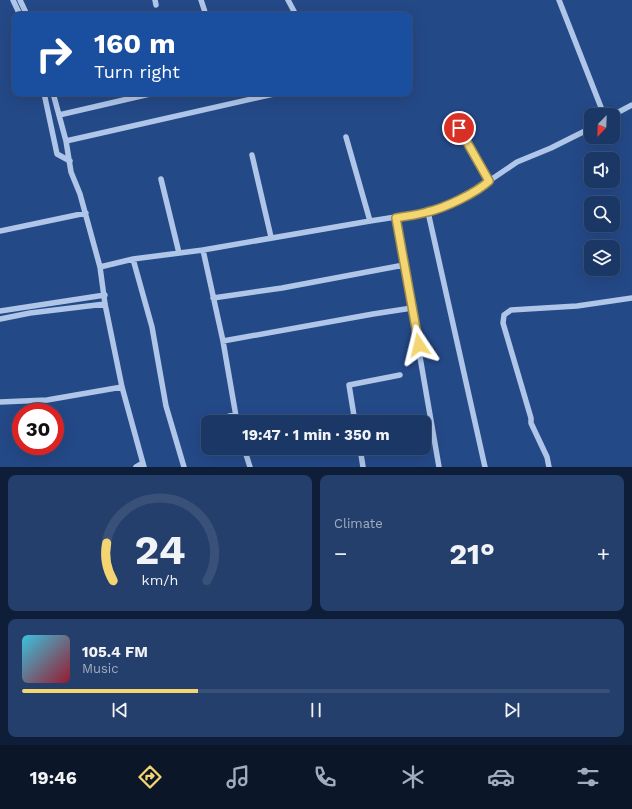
<!DOCTYPE html>
<meta charset="utf-8">
<style>
:root{--surface:#1b3765;--page:#243f6b;--text:#f1f3f6;--muted:#a0acbf;--line:#395179;--accent:#f3d572}
body{margin:0;font-family:"Work Sans",sans-serif;background:var(--page);color:var(--text);height:100vh;display:flex;flex-direction:column;font-size:15px;white-space:nowrap}
*{box-sizing:border-box;margin:0}
p{font-size:13px;color:var(--muted)}
.icon{flex:none;width:22px;height:22px;fill:none;stroke:currentColor;stroke-width:2;stroke-linecap:round;stroke-linejoin:round}
.map{position:relative;height:467px;overflow:hidden}
.details{display:flex;flex-direction:column;gap:8px;padding:8px;background:#0f1e38;flex:1}
.details>*{flex:none}
.top-card{position:absolute;left:12px;top:12px;width:400px;height:84px;border-radius:8px;box-shadow:0 4px 16px #0002,0 0 0 1px var(--line);background:#1a4fa0;color:#fff;overflow:hidden}
.needle{width:26px;rotate:203deg}
.tools{position:absolute;left:584px;top:108px;display:grid;gap:8px}
.tools a{display:grid;place-items:center;width:36px;height:36px;border-radius:8px;background:var(--surface);box-shadow:0 4px 16px #0002,0 0 0 1px var(--line);font-size:20px}
.speed{position:absolute;left:12px;top:403px;display:flex;gap:8px;font-size:20px;font-weight:700;text-align:center}
.speed>*{display:grid;place-content:center;width:52px;height:52px;border-radius:50%;background:var(--surface);box-shadow:0 4px 16px #0002,0 0 0 1px var(--line);line-height:1}
.speed .limit{border:6px solid #d22;background:#fff;color:#111}
.pin{position:absolute;display:grid;place-items:center;width:34px;height:34px;color:#fff;margin:-17px;border:2px solid #fff;border-radius:50%;box-shadow:0 1px 4px #0007}
.me{position:absolute;width:44px;margin:-22px;rotate:350deg;stroke-linejoin:round;filter:drop-shadow(0 0 3px #0008)}
.turn{display:flex;align-items:center;gap:14px;height:84px;padding:0 16px;font-size:18px}
.turn .icon{width:52px;height:52px;stroke-width:2.5}
.turn b{display:block;font-size:28px;line-height:34px}
.big{font-size:30px;font-weight:700;line-height:1.1}
.details .card{flex:1;display:flex;flex-direction:column;justify-content:center;gap:6px;min-width:0;padding:0 14px;border-radius:8px;background:var(--page)}
.details .dial{align-items:center;gap:0}
.dial svg{height:104px;overflow:visible;fill:none;stroke:var(--line);stroke-width:7;stroke-linecap:round;text-anchor:middle}
.dial text{fill:var(--text);stroke:none}
.song{display:flex;align-items:center;gap:12px}
.cover{width:48px;height:48px;border-radius:6px;background:linear-gradient(135deg,hsl(190 70% 55%),hsl(350 70% 35%))}
.played{height:4px;border-radius:2px;background:linear-gradient(90deg,var(--accent) 30%,var(--line) 30%)}
.keys{display:flex;justify-content:space-around;direction:ltr}
.heat{display:flex;justify-content:space-between;align-items:center;font-size:22px;direction:ltr}
.details .tiles{flex:1;display:grid;gap:8px;grid-template-columns:1fr 1fr}
.card:last-child{grid-column:span 2}
.trip{position:absolute;left:201px;top:415px;width:230px;height:40px;border-radius:8px;background:var(--surface);box-shadow:0 4px 16px #0002,0 0 0 1px var(--line);font-weight:700;line-height:40px;text-align:center}
.tab-bar{display:flex;height:64px;justify-content:space-around;align-items:center;background:#0b1628;color:var(--muted)}
.tab-bar .icon{width:28px;height:28px}
.tab-bar .current{color:var(--accent)}
.tab-bar b{font-size:18px;color:var(--text)}
.map>svg:first-child{display:block}
.lines{fill:none;stroke-linecap:round;stroke-linejoin:round}
.minor{stroke:#afc6e9;stroke-width:5.5}
.route-casing{stroke:#9e8a4a;stroke-width:10}
.route{stroke:#f3d572;stroke-width:7}
</style>
<div class="map">
<svg width="632" height="467" viewBox="0 0 632 467">
<rect width="100%" height="100%" fill="#244987"/>
<g class="lines">
<path class="minor" d="M 13,0 L 20,15
M 20,0 L 27,15
M 155,0 L 156,5
M 201,0 L 206,15
M 288,0 L 296,15
M 559,0 L 604,115
M 44,93 L 57,154 L 70,161
M 53,93 L 66,141 L 71,172 L 80,194 L 100,267 L 105,304 L 122,387 L 144,467
M 59,115 L 154,93
M 613,115 L 632,105
M 459,128 L 489,181
M 346,137 L 370,221
M 66,141 L 278,93
M 252,155 L 271,237
M 161,179 L 179,253
M 428,212 L 485,467
M 396,218 L 439,467
M 0,231 L 86,213
M 203,250 L 223,341 L 237,422
M 133,259 L 152,327 L 166,406 L 184,467
M 100,267 L 133,259 L 203,250 L 370,221 L 428,212 L 458,200 L 483,187 L 489,181 L 517,162 L 551,148 L 591,128
M 213,298 L 282,288 L 404,265
M 0,311 L 105,295
M 0,319 L 30,313 L 105,304
M 223,341 L 373,314 L 412,308
M 0,402 L 47,400 L 122,387
M 212,422 L 235,414
M 355,422 L 349,385 L 400,375
M 206,424 L 208,424
M 244,448 L 250,467
M 360,448 L 363,467
M 136,467 L 143,463
M 549,467 L 547,457 L 531,423 L 531,418 L 503,323 L 504,315 L 511,310 L 577,306 L 632,298"/>
</g>
<g class="lines">
<defs>
<path id="route" d="M 419,345 L 396,218 C 406,216 417,215 427,212 C 445,208 476,193 489,181 L 459,128"/>
</defs>
<use href="#route" class="route-casing"/>
<use href="#route" class="route"/>
</g>
</svg>
<div class="tools">
<a><svg class="needle" viewBox="-14 -14 28 28"><path d="M0-13l5 13h-10z" fill="#e53935"/><path d="M0 13l5-13h-10z" fill="#a0acbf"/></svg></a>
<a><svg class="icon" aria-label="sound" viewBox="0 0 24 24"><path d="M4 9h4l5-4v14l-5-4H4zM17 9q2 3 0 6"/></svg></a>
<a><svg class="icon" aria-label="search" viewBox="0 0 24 24"><circle cx="10" cy="10" r="6"/><path d="M15 15l6 6"/></svg></a>
<a><svg class="icon" aria-label="layers" viewBox="0 0 24 24"><path d="M12 4l9 5-9 5-9-5zM3 14l9 5 9-5"/></svg></a>
</div>
<div class="speed"><div class="limit">30</div></div>
<div class="pin" style="left:459px;top:128px;background:#d93025"><svg class="icon" aria-label="arrive" viewBox="0 0 24 24"><path d="M6 21V4h12l-3 4 3 4H6"/></svg></div>
<svg class="me" style="left:419px;top:345px" viewBox="-20 -20 40 40"><path d="M0-17L14 15 0 8-14 15z" fill="#f3d572" stroke="#fff" stroke-width="4"/></svg>
<div class="trip">19:47 · 1 min · 350 m</div>
<div class="top-card">
<div class="turn"><svg class="icon" aria-label="right" viewBox="0 0 24 24"><path d="M7 20v-9h11M14 6l5 5-5 5"/></svg><div><b>160 m</b>Turn right</div></div>
</div>
</div>
<section class="details">
<div class="tiles">
<div class="card dial"><svg viewBox="0 0 100 80">
<path d="M14 69A42 42 0 1 1 86 69"/>
<path d="M14 69A42 42 0 0 1 9 40" stroke="#f3d572"/>
<text x="50" y="56" font-size="32" font-weight="700">24</text>
<text x="50" y="72" font-size="11">km/h</text>
</svg></div>
<div class="card"><p>Climate</p>
<div class="heat"><a>−</a><b class="big">21°</b><a>+</a></div>
</div>
<div class="card">
<div class="song"><i class="cover"></i><div><b>105.4 FM</b><p>Music</p></div></div>
<div class="played"></div>
<div class="keys"><svg class="icon" aria-label="previous" viewBox="0 0 24 24"><path d="M18 5L8 12l10 7zM5 5v14"/></svg><svg class="icon" aria-label="pause" viewBox="0 0 24 24"><path d="M8 5v14M16 5v14"/></svg><svg class="icon" aria-label="next" viewBox="0 0 24 24"><path d="M6 5l10 7-10 7zM19 5v14"/></svg></div>
</div>
</div>
</section>
<nav class="tab-bar">
<b>19:46</b>
<svg class="icon current" aria-label="directions" viewBox="0 0 24 24"><path d="M12 3l9 9-9 9-9-9zM9 14v-3h6M13 9l2 2-2 2"/></svg>
<svg class="icon" aria-label="music" viewBox="0 0 24 24"><path d="M9 18V5l10-2v13"/><circle cx="6" cy="18" r="3"/><circle cx="16" cy="16" r="3"/></svg>
<svg class="icon" aria-label="phone" viewBox="0 0 24 24"><path d="M5 4h4l2 5-3 2q2 4 5 5l2-3 5 2v4C11 20 4 13 5 4z"/></svg>
<svg class="icon" aria-label="climate" viewBox="0 0 24 24"><path d="M12 3v18M4 7l16 10M4 17L20 7"/></svg>
<svg class="icon" aria-label="car" viewBox="0 0 24 24"><path d="M5 17H2v-5l4-1 3-4h7l3 4 3 1v5h-3M9 17h6M6 11h13"/><circle cx="7" cy="17" r="2"/><circle cx="17" cy="17" r="2"/></svg>
<svg class="icon" aria-label="filters" viewBox="0 0 24 24"><path d="M4 7h16M4 17h16"/><circle cx="9" cy="7" r="2"/><circle cx="15" cy="17" r="2"/></svg>
</nav>
